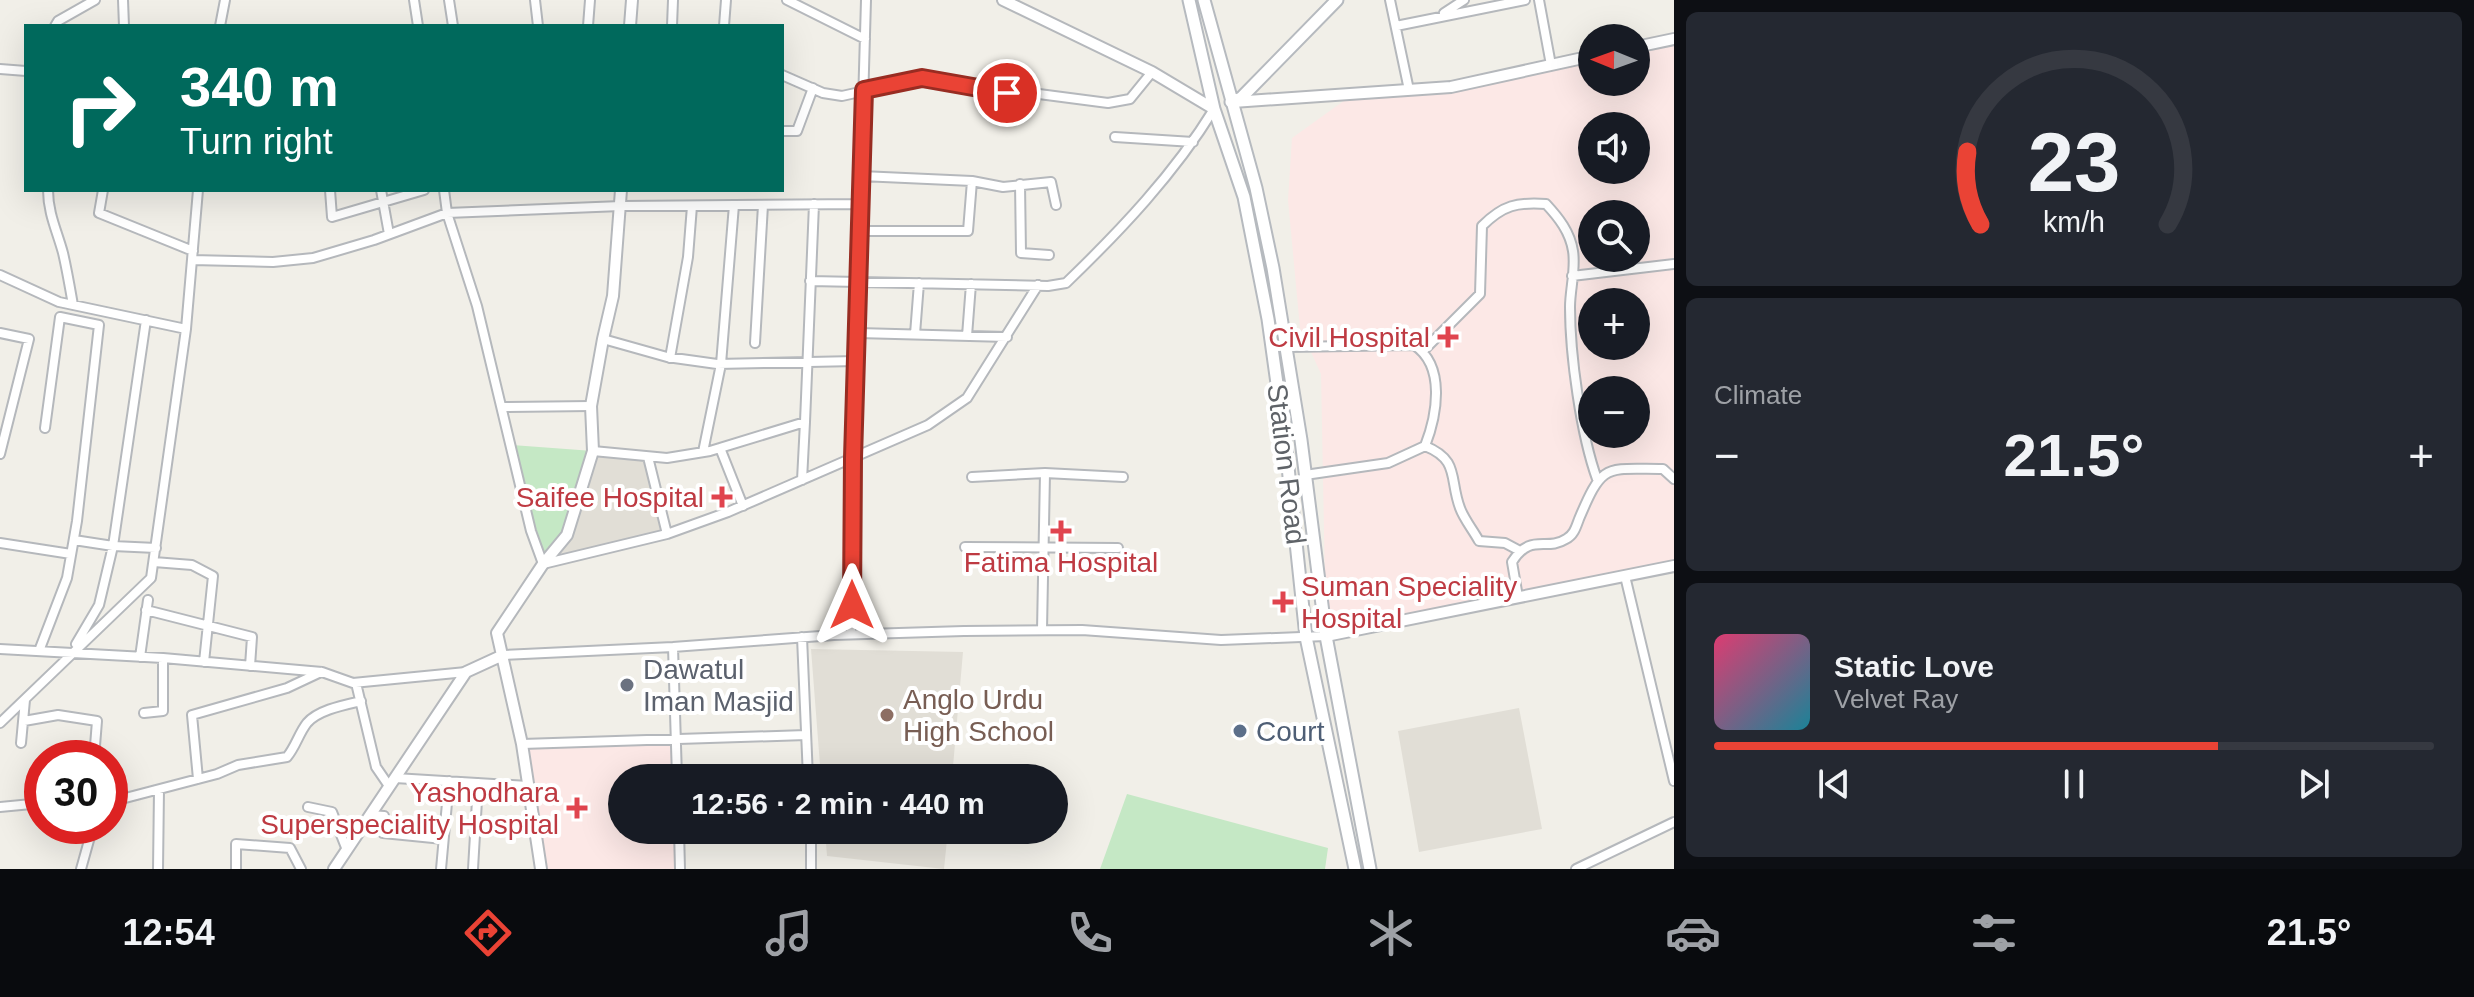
<!DOCTYPE html>
<meta charset="utf-8">
<style>
:root{--surface:#171b24;--page:#242831;--text:#f1f3f6;--muted:#9ea1a6;--line:#363941;--accent:#ea4335}
body{margin:0;font-family:Arial,sans-serif;background:var(--page);color:var(--text);height:100vh;display:flex;flex-direction:column;font-size:30px;white-space:nowrap}
*{box-sizing:border-box;margin:0}
p{font-size:26px;color:var(--muted)}
.icon{flex:none;width:44px;height:44px;fill:none;stroke:currentColor;stroke-width:2;stroke-linecap:round;stroke-linejoin:round}
.map{position:relative;flex:1;overflow:hidden}
.details{display:flex;flex-direction:column;gap:12px;padding:12px;background:#0d0f14;width:800px}
.details>*{flex:none}
.top-card{position:absolute;left:24px;top:24px;width:760px;height:168px;border-radius:0px;box-shadow:0 8px 32px #0002;background:#00695c;color:#fff;overflow:hidden}
.needle{width:52px;rotate:271deg}
.fabs{position:absolute;left:1578px;top:24px;display:grid;gap:16px}
.fabs a{display:grid;place-items:center;width:72px;height:72px;border-radius:50%;background:var(--surface);box-shadow:0 8px 32px #0002;font-size:40px}
.speed{position:absolute;left:24px;top:740px;display:flex;gap:16px;font-size:40px;font-weight:700;text-align:center}
.speed>*{display:grid;place-content:center;width:104px;height:104px;border-radius:50%;background:var(--surface);box-shadow:0 8px 32px #0002;line-height:1}
.speed .limit{border:12px solid #d22;background:#fff;color:#111}
.pin{position:absolute;display:grid;place-items:center;width:68px;height:68px;color:#fff;margin:-34px;border:4px solid #fff;border-radius:50%;box-shadow:0 2px 8px #0007}
.me{position:absolute;width:88px;margin:-44px;rotate:0deg;stroke-linejoin:round;filter:drop-shadow(0 0 6px #0008)}
.turn{display:flex;align-items:center;gap:28px;height:168px;padding:0 24px;font-size:36px}
.turn .icon{width:104px;height:104px;stroke-width:2.5}
.turn b{display:block;font-size:56px;line-height:68px}
.big{font-size:60px;font-weight:700;line-height:1.1}
.details .tile{flex:1;display:flex;flex-direction:column;justify-content:center;gap:12px;min-width:0;padding:0 28px;border-radius:12px;background:var(--page)}
.details .dial{align-items:center;gap:0}
.dial svg{height:208px;overflow:visible;fill:none;stroke:var(--line);stroke-width:7;stroke-linecap:round;text-anchor:middle}
.dial text{fill:var(--text);stroke:none}
.song{display:flex;align-items:center;gap:24px}
.cover{width:96px;height:96px;border-radius:12px;background:linear-gradient(135deg,hsl(340 70% 55%),hsl(190 70% 35%))}
.played{height:8px;border-radius:4px;background:linear-gradient(90deg,var(--accent) 70%,var(--line) 70%)}
.keys{display:flex;justify-content:space-around;direction:ltr}
.heat{display:flex;justify-content:space-between;align-items:center;font-size:44px;direction:ltr}
.trip{position:absolute;left:608px;top:764px;width:460px;height:80px;border-radius:40px;background:var(--surface);box-shadow:0 8px 32px #0002;font-weight:700;line-height:80px;text-align:center}
.menu{display:flex;height:128px;justify-content:space-around;align-items:center;background:#090b0e;color:var(--muted)}
.menu .icon{width:56px;height:56px}
.menu .on{color:var(--accent)}
.menu b{font-size:36px;color:var(--text)}
main{display:flex;flex:1;min-height:0}
.map>svg:first-child{display:block}
.education{fill:#e1ded6}
.medical{fill:#fce8e6;fill-rule:evenodd}
.green{fill:#c5e8c5}
.lines{fill:none;stroke-linecap:round;stroke-linejoin:round}
.minor-casing{stroke:#b5b8bc;stroke-width:12}
.tertiary-casing{stroke:#b5b8bc;stroke-width:14}
.secondary-casing{stroke:#b6babf;stroke-width:15}
.minor{stroke:#fff;stroke-width:8}
.tertiary{stroke:#fff;stroke-width:10}
.secondary{stroke:#fff;stroke-width:11}
.route-casing{stroke:#982c22;stroke-width:20}
.route{stroke:#ea4335;stroke-width:14}
.health-dot{fill:#e0444e;stroke:#fff;stroke-width:3}
.worship-dot{fill:#6b7280;stroke:#fff;stroke-width:3}
.education-dot{fill:#8d6e63;stroke:#fff;stroke-width:3}
.service-dot{fill:#5c6f8a;stroke:#fff;stroke-width:3}
.labels{text-anchor:middle;stroke-width:8;stroke-linejoin:round;paint-order:stroke}
.health-label{font-size:28px;fill:#be3a42;stroke:#fff;text-anchor:end}
.street-label{font-size:28px;fill:#5f6368;stroke:#fff}
.worship-label{font-size:28px;fill:#5b616d;stroke:#fff;text-anchor:start}
.education-label{font-size:28px;fill:#785e54;stroke:#fff;text-anchor:start}
.service-label{font-size:28px;fill:#4e5e75;stroke:#fff;text-anchor:start}
</style>
<main>
<div class="map">
<svg width="1674" height="869" viewBox="0 0 1674 869">
<rect width="100%" height="100%" fill="#f1efe8"/>
<path class="education" d="M 593,451 L 648,457 L 667,534 L 543,564 Z
M 811,649 L 963,652 L 952,778 L 821,778 Z
M 1519,708 L 1542,829 L 1419,852 L 1398,731 Z
M 825,830 L 948,830 L 944,869 L 827,856 Z"/>
<path class="medical" d="M 1674,39 L 1674,566 L 1326,636 L 1321,374 L 1300,328 L 1288,200 L 1292,138 L 1352,95 L 1451,87 L 1592,56 L 1592,82 L 1636,82 L 1636,47 ZM 1592,126 L 1636,126 L 1636,170 L 1592,170 ZM 1592,214 L 1636,214 L 1636,258 L 1592,258 ZM 1592,302 L 1636,302 L 1636,346 L 1592,346 ZM 1592,390 L 1636,390 L 1636,434 L 1592,434 Z
M 676,739 L 677,778 L 622,778 L 622,830 L 679,830 L 680,869 L 541,869 L 522,744 Z"/>
<path class="green" d="M 512,445 L 593,451 L 567,535 L 543,564 Z
M 1127,794 L 1328,848 L 1325,869 L 1100,869 Z"/>
<g class="lines">
<defs>
<path id="minor" d="M 123,0 L 124,26
M 414,0 L 418,26
M 449,0 L 453,26
M 535,0 L 538,26
M 787,0 L 865,39
M 1390,0 L 1409,90
M 1539,0 L 1551,65
M 1444,13 L 1464,0
M 55,26 L 58,21 L 95,0
M 220,26 L 225,0
M 588,26 L 590,0
M 672,26 L 673,0
M 724,26 L 726,0
M 1396,26 L 1525,0
M 0,69 L 26,71
M 782,75 L 823,93 L 842,96 L 922,78 L 1007,93 L 1039,94 L 1108,103 L 1130,99 L 1152,72
M 782,131 L 797,131 L 813,88
M 1115,137 L 1193,142
M 972,181 L 1003,187 L 1051,182 L 1056,205
M 1020,184 L 1021,253 L 1049,255
M 48,190 C 48,213 57,231 63,253 C 67,270 70,288 73,305
M 103,190 L 99,213 L 193,251
M 330,190 L 332,217 L 424,190
M 381,190 L 389,234
M 444,190 L 447,213 L 477,306 L 531,531 L 543,564 L 667,534 L 728,512 L 928,425 L 967,398 L 1038,285
M 860,231 L 968,231 L 972,181 L 861,176
M 192,260 L 273,262 L 313,258 L 374,240 L 447,213 L 621,206 L 861,204
M 0,275 L 59,302 L 186,329
M 1572,276 L 1674,264
M 810,281 L 1048,286 L 1066,283 C 1121,230 1174,174 1214,109
M 0,333 L 29,339 L 0,454
M 858,333 L 1007,337
M 915,334 L 919,283
M 967,336 L 971,284
M 603,339 L 667,357 L 717,364 L 856,361
M 755,343 L 763,205
M 1287,347 L 1414,345 C 1446,366 1437,415 1425,446 L 1388,463 L 1305,475
M 1423,351 L 1480,294 L 1482,226 C 1503,205 1517,202 1546,204 C 1559,218 1570,232 1573,251 C 1576,269 1570,289 1570,307 C 1570,355 1581,435 1597,479
M 670,358 L 688,257 L 692,206
M 502,407 L 591,406
M 805,422 L 814,204
M 1425,446 C 1460,460 1449,479 1460,508 C 1464,519 1473,530 1479,541 L 1505,543 L 1520,551
M 720,448 L 743,506
M 593,451 L 667,458 L 710,451 L 805,422 L 802,480
M 703,452 L 721,364 L 734,205
M 648,457 L 667,534
M 972,477 L 1045,473 L 1123,477
M 74,540 L 113,546 L 156,548
M 0,543 L 71,554
M 965,547 L 1118,548
M 154,562 L 192,565 L 213,576 L 204,662
M 1625,576 L 1674,781
M 1518,597 L 1512,562 C 1531,532 1546,552 1566,539 C 1574,535 1576,527 1579,519 C 1603,462 1605,469 1663,469 L 1674,479
M 146,610 L 252,637 L 250,666
M 1042,630 L 1045,473
M 851,634 C 853,423 860,211 866,0
M 802,637 L 808,778
M 76,644 L 99,605 L 113,546 L 146,320
M 673,647 L 677,778
M 0,649 L 163,658 L 322,672 L 353,683 L 466,672
M 39,651 L 67,578 L 77,521 L 99,325 L 60,317 L 45,428
M 503,655 L 673,647 L 834,635 L 964,631 L 1082,630 L 1221,640 L 1326,636
M 140,657 L 148,600
M 356,683 L 376,767 L 389,786
M 144,713 L 163,711 L 163,658
M 24,721 L 58,715 L 97,721 L 94,758
M 0,723 L 151,578 L 186,329 L 198,190
M 21,743 L 25,700
M 522,744 L 806,735
M 395,778 L 528,786
M 198,779 L 192,715 L 287,688 L 321,672
M 110,802 L 217,774 L 238,765 L 287,757 C 296,746 299,733 307,723 C 318,710 344,705 361,701
M 0,807 L 42,803
M 308,807 L 332,812 L 347,850
M 370,815 L 384,816 L 383,833 L 443,839
M 679,830 L 680,869
M 811,830 L 811,869
M 81,869 L 93,826
M 158,869 L 159,790
M 236,869 L 236,844 L 290,848 L 301,869
M 441,869 L 449,781
M 473,869 L 478,783
M 1576,869 L 1674,822"/>
<path id="tertiary" d="M 1003,0 L 1152,72 L 1214,109
M 630,26 L 632,0
M 1636,47 L 1674,39
M 1233,102 L 1451,87 L 1592,56
M 1326,636 L 1674,566
M 334,869 L 466,672 L 503,655
M 541,869 L 522,744 L 497,633 L 543,564 L 567,535 L 593,451 L 591,406 L 603,339 L 613,296 L 621,190"/>
<path id="secondary" d="M 1189,0 L 1214,109 L 1244,197 L 1268,319 L 1286,448 L 1306,637 L 1355,869
M 1204,0 L 1256,188 L 1273,268 L 1301,440 L 1326,636 L 1370,869
M 1231,102 L 1241,98 L 1337,0"/>
</defs>
<use href="#minor" class="minor-casing"/>
<use href="#tertiary" class="tertiary-casing"/>
<use href="#secondary" class="secondary-casing"/>
<use href="#minor" class="minor"/>
<use href="#tertiary" class="tertiary"/>
<use href="#secondary" class="secondary"/>
</g>
<g class="lines">
<defs>
<path id="route" d="M 852,605 L 853,458 L 864,90 L 922,78 L 1007,93"/>
</defs>
<use href="#route" class="route-casing"/>
<use href="#route" class="route"/>
</g>
<g class="health-dot">
<path d="M1444 325h8v8h8v8h-8v8h-8v-8h-8v-8h8z"/>
<path d="M718 485h8v8h8v8h-8v8h-8v-8h-8v-8h8z"/>
<path d="M1057 519h8v8h8v8h-8v8h-8v-8h-8v-8h8z"/>
<path d="M1279 590h8v8h8v8h-8v8h-8v-8h-8v-8h8z"/>
<path d="M573 796h8v8h8v8h-8v8h-8v-8h-8v-8h8z"/>
</g>
<circle class="worship-dot" cx="627" cy="685" r="8"/>
<circle class="education-dot" cx="887" cy="715" r="8"/>
<circle class="service-dot" cx="1240" cy="731" r="8"/>
<g class="labels">
<g class="health-label">
<text x="1430" y="347">Civil Hospital</text>
<text x="704" y="507">Saifee Hospital</text>
<text x="1061" y="572" text-anchor="middle">Fatima Hospital</text>
<text x="1301" y="596" text-anchor="start">Suman Speciality<tspan x="1301" dy="32">Hospital</tspan></text>
<text x="559" y="802">Yashodhara<tspan x="559" dy="32">Superspeciality Hospital</tspan></text>
</g>
<g class="street-label">
<text transform="translate(1287 464) rotate(83)" y="10">Station Road</text>
</g>
<g class="worship-label">
<text x="643" y="679">Dawatul<tspan x="643" dy="32">Iman Masjid</tspan></text>
</g>
<g class="education-label">
<text x="903" y="709">Anglo Urdu<tspan x="903" dy="32">High School</tspan></text>
</g>
<g class="service-label">
<text x="1256" y="741">Court</text>
</g>
</g>
</svg>
<div class="fabs">
<a><svg class="needle" viewBox="-14 -14 28 28"><path d="M0-13l5 13h-10z" fill="#e53935"/><path d="M0 13l5-13h-10z" fill="#9ea1a6"/></svg></a>
<a><svg class="icon" aria-label="sound" viewBox="0 0 24 24"><path d="M4 9h4l5-4v14l-5-4H4zM17 9q2 3 0 6"/></svg></a>
<a><svg class="icon" aria-label="search" viewBox="0 0 24 24"><circle cx="10" cy="10" r="6"/><path d="M15 15l6 6"/></svg></a>
<a>+</a>
<a>−</a>
</div>
<div class="speed"><div class="limit">30</div></div>
<div class="pin" style="left:1007px;top:93px;background:#d93025"><svg class="icon" aria-label="arrive" viewBox="0 0 24 24"><path d="M6 21V4h12l-3 4 3 4H6"/></svg></div>
<svg class="me" style="left:852px;top:605px" viewBox="-20 -20 40 40"><path d="M0-17L14 15 0 8-14 15z" fill="#ea4335" stroke="#fff" stroke-width="4"/></svg>
<div class="trip">12:56 · 2 min · 440 m</div>
<div class="top-card">
<div class="turn"><svg class="icon" aria-label="right" viewBox="0 0 24 24"><path d="M7 20v-9h11M14 6l5 5-5 5"/></svg><div><b>340 m</b>Turn right</div></div>
</div>
</div>
<section class="details">
<div class="tile dial"><svg viewBox="0 0 100 80">
<path d="M14 69A42 42 0 1 1 86 69"/>
<path d="M14 69A42 42 0 0 1 9 41" stroke="#ea4335"/>
<text x="50" y="56" font-size="32" font-weight="700">23</text>
<text x="50" y="72" font-size="11">km/h</text>
</svg></div>
<div class="tile"><p>Climate</p>
<div class="heat"><a>−</a><b class="big">21.5°</b><a>+</a></div>
</div>
<div class="tile">
<div class="song"><i class="cover"></i><div><b>Static Love</b><p>Velvet Ray</p></div></div>
<div class="played"></div>
<div class="keys"><svg class="icon" aria-label="previous" viewBox="0 0 24 24"><path d="M18 5L8 12l10 7zM5 5v14"/></svg><svg class="icon" aria-label="pause" viewBox="0 0 24 24"><path d="M8 5v14M16 5v14"/></svg><svg class="icon" aria-label="next" viewBox="0 0 24 24"><path d="M6 5l10 7-10 7zM19 5v14"/></svg></div>
</div>
</section>
</main>
<nav class="menu">
<b>12:54</b>
<svg class="icon on" aria-label="directions" viewBox="0 0 24 24"><path d="M12 3l9 9-9 9-9-9zM9 14v-3h6M13 9l2 2-2 2"/></svg>
<svg class="icon" aria-label="music" viewBox="0 0 24 24"><path d="M9 18V5l10-2v13"/><circle cx="6" cy="18" r="3"/><circle cx="16" cy="16" r="3"/></svg>
<svg class="icon" aria-label="phone" viewBox="0 0 24 24"><path d="M5 4h4l2 5-3 2q2 4 5 5l2-3 5 2v4C11 20 4 13 5 4z"/></svg>
<svg class="icon" aria-label="climate" viewBox="0 0 24 24"><path d="M12 3v18M4 7l16 10M4 17L20 7"/></svg>
<svg class="icon" aria-label="car" viewBox="0 0 24 24"><path d="M5 17H2v-5l4-1 3-4h7l3 4 3 1v5h-3M9 17h6M6 11h13"/><circle cx="7" cy="17" r="2"/><circle cx="17" cy="17" r="2"/></svg>
<svg class="icon" aria-label="filters" viewBox="0 0 24 24"><path d="M4 7h16M4 17h16"/><circle cx="9" cy="7" r="2"/><circle cx="15" cy="17" r="2"/></svg>
<b>21.5°</b>
</nav>
